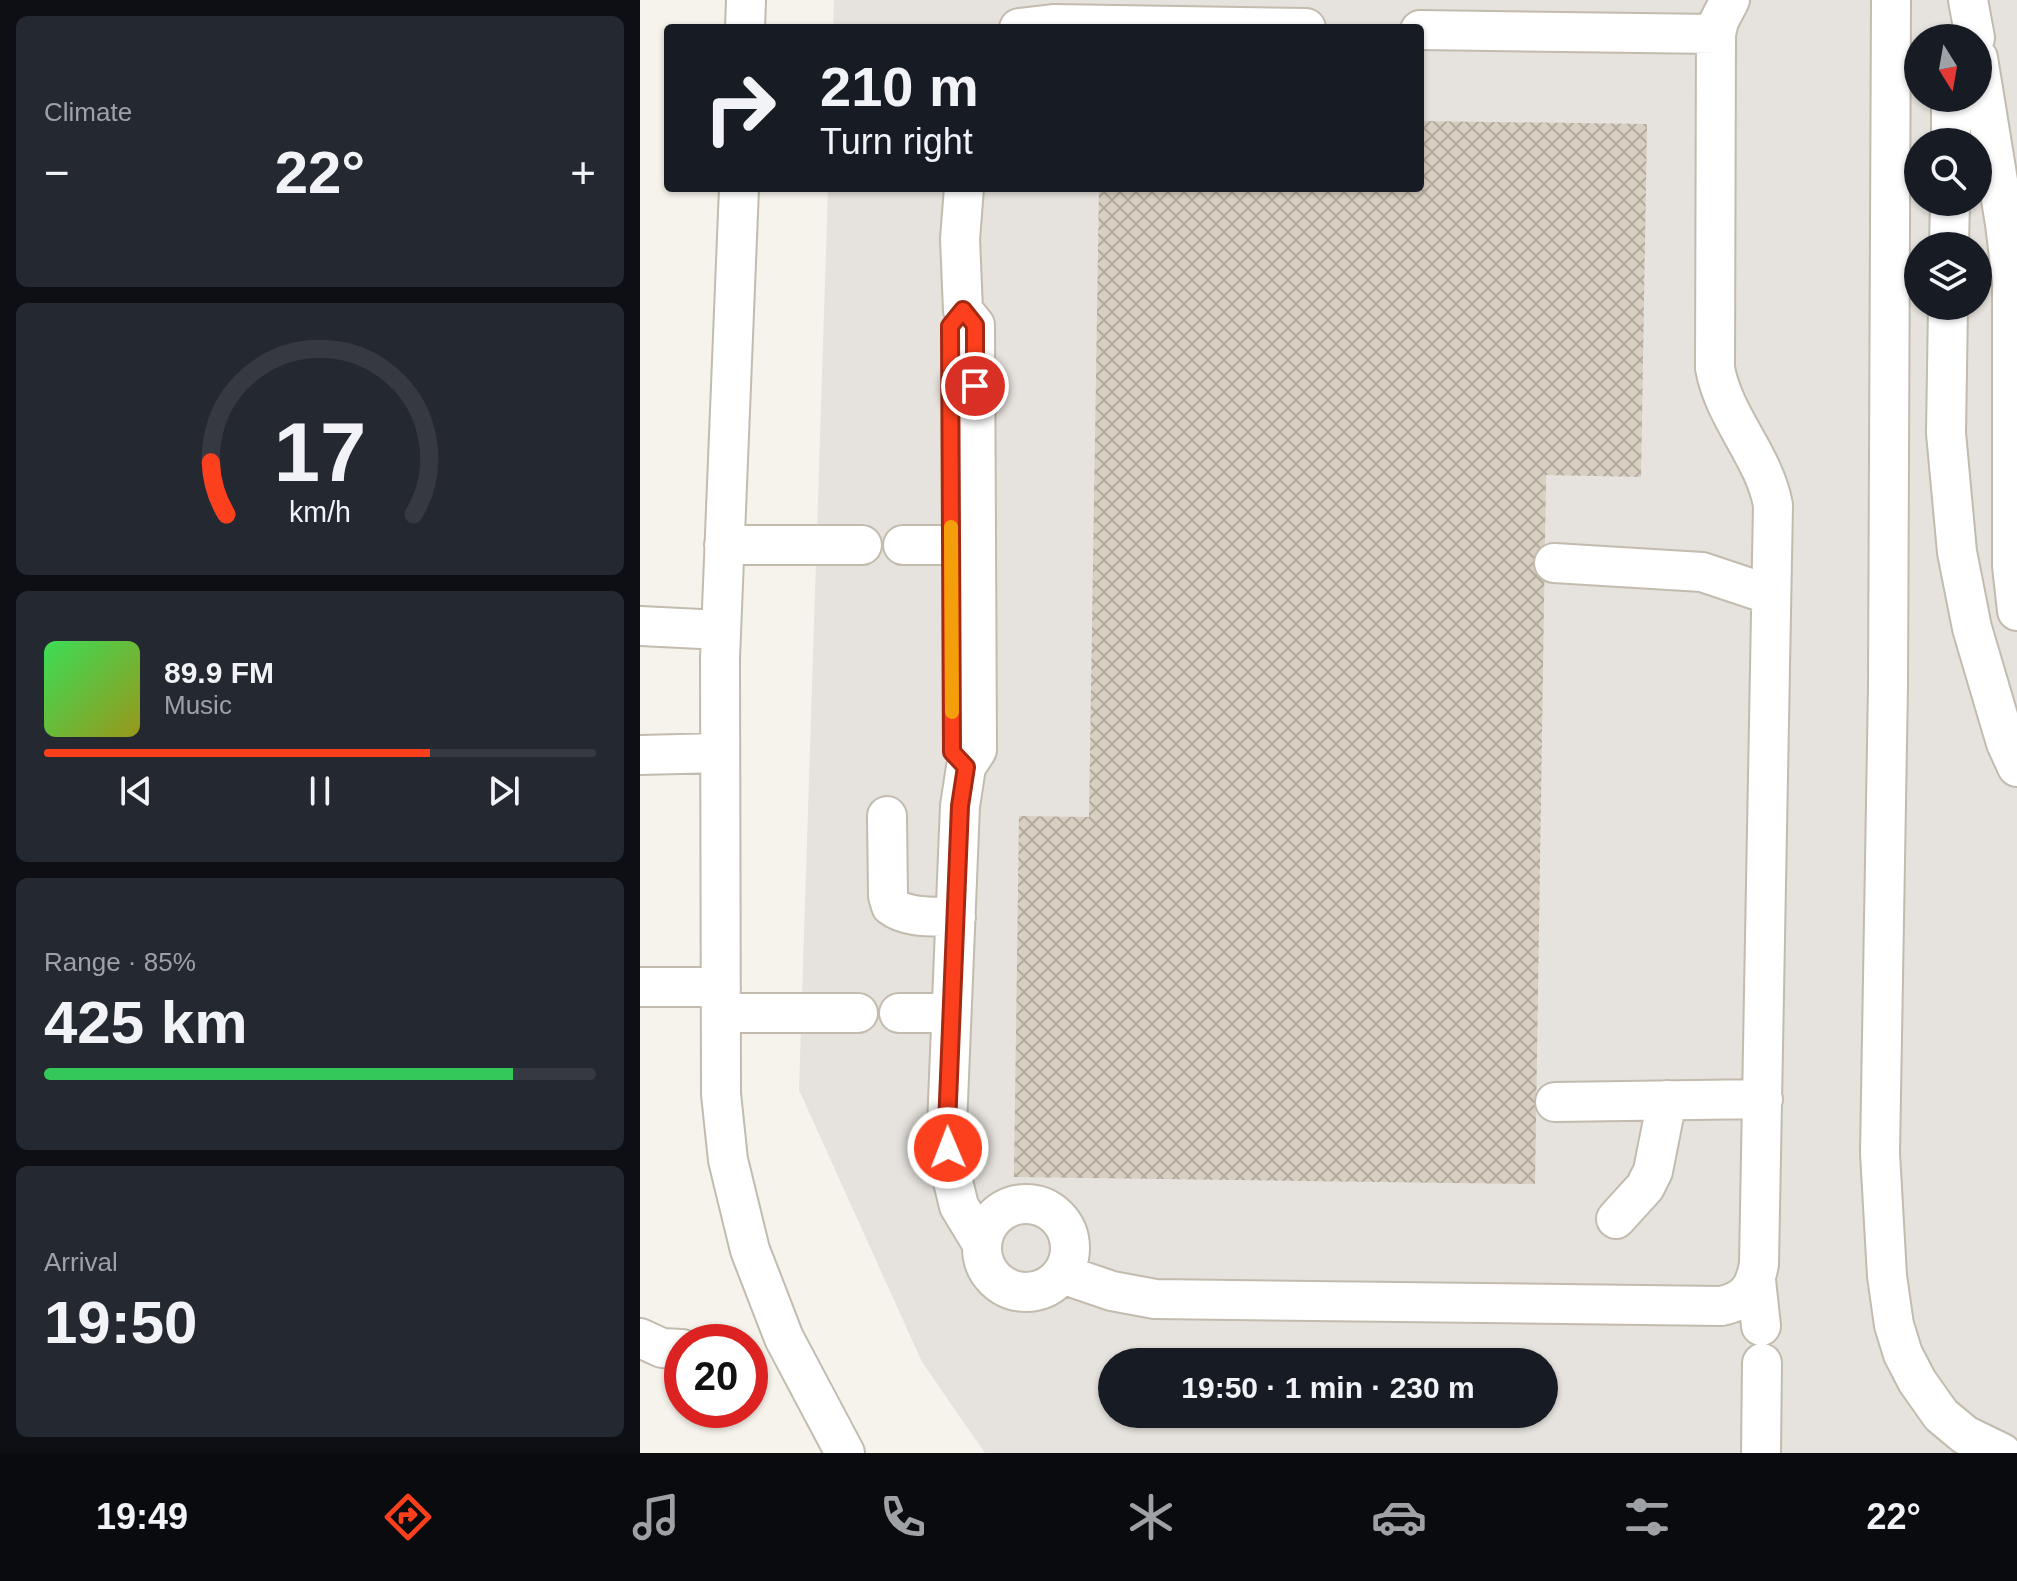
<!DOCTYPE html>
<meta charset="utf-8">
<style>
:root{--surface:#171b24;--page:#242831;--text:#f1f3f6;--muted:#9ea1a6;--line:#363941;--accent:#fc3f1d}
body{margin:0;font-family:Arial,sans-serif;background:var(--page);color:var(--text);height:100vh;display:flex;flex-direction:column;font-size:30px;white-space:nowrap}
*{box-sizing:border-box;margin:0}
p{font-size:26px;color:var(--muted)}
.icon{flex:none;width:44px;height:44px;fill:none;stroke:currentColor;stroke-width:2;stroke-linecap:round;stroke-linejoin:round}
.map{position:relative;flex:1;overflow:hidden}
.drawer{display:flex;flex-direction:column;gap:16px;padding:16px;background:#0d0f14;width:640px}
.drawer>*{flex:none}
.banner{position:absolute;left:24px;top:24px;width:760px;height:168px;border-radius:8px;box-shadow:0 2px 6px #0004;background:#171b24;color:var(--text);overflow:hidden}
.needle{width:52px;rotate:169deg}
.fabs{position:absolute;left:1264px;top:24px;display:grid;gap:16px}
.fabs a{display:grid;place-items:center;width:88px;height:88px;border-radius:50%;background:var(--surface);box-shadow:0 2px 6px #0004;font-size:40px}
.speed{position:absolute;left:24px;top:1324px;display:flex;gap:16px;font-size:40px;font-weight:700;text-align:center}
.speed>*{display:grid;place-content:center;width:104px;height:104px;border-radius:50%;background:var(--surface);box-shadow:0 2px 6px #0004;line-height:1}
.speed .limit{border:12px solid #d22;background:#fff;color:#111}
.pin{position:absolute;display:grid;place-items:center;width:68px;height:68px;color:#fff;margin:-34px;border:4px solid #fff;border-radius:50%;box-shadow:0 2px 8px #0007}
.me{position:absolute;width:88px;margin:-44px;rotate:359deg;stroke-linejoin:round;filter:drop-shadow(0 0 6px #0008)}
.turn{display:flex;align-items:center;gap:28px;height:168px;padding:0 24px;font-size:36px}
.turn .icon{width:104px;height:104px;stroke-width:2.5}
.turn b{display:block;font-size:56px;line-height:68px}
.big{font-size:60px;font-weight:800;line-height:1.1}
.drawer .tile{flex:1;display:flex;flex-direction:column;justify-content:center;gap:12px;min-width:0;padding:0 28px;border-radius:12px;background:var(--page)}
.drawer .dial{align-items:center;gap:0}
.dial svg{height:208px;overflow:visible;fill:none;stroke:var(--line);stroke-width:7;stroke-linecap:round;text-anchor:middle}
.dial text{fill:var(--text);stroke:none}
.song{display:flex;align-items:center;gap:24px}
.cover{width:96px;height:96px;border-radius:12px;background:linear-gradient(135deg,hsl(130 70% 55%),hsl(60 70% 35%))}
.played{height:8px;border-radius:4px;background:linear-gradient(90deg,var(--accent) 70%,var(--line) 70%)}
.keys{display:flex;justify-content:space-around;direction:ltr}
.heat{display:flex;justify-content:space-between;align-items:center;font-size:44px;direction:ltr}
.charge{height:12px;border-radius:6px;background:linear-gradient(90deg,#34c759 85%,var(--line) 0)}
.trip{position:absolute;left:458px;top:1348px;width:460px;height:80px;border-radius:40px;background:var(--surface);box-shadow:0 2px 6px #0004;font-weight:800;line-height:80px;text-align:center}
.tabs{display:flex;height:128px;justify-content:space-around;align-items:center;background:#090b0e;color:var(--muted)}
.tabs .icon{width:56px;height:56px}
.tabs .selected{color:var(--accent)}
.tabs b{font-size:36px;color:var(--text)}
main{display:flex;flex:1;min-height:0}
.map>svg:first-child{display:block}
.industrial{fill:#e6e2dd;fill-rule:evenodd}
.building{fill:url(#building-cross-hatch)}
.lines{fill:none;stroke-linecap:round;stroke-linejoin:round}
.minor-casing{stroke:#c2bbae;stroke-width:42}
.minor{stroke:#fff;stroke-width:38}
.route-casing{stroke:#a42913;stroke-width:20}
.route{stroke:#fc3f1d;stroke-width:14}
.slow{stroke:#f59e0b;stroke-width:14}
</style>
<main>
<section class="drawer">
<div class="tile"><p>Climate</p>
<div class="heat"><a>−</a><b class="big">22°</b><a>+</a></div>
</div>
<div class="tile dial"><svg viewBox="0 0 100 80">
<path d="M14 69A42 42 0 1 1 86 69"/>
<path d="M14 69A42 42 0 0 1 8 49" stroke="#fc3f1d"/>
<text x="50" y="56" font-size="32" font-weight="700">17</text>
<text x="50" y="72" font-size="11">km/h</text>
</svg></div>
<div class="tile">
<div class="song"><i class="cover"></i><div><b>89.9 FM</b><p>Music</p></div></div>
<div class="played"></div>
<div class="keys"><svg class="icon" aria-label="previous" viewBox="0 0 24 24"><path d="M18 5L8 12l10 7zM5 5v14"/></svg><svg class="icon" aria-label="pause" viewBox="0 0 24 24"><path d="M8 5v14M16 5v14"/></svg><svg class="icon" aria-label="next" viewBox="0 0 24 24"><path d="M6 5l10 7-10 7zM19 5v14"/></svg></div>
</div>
<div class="tile"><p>Range · 85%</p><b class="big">425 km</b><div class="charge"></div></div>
<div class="tile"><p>Arrival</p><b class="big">19:50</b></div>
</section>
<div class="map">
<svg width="1377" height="1453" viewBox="0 0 1377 1453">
<defs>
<pattern id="building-cross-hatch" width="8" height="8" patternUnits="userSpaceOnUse" patternTransform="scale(2)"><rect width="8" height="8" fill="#d8cfc1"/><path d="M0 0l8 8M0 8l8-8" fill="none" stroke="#b1aa9e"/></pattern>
</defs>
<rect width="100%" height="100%" fill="#f6f3ec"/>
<path class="industrial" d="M 194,0 L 1377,0 L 1377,1453 L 345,1453 L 282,1362 L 159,1090 L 188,188 L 780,188 L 780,28 L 193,28 ZM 1278,38 L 1338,38 L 1338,98 L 1278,98 ZM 1278,142 L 1338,142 L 1338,202 L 1278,202 ZM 1278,246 L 1338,246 L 1338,306 L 1278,306 ZM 472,1362 L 904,1362 L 904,1414 L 472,1414 Z"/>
<path class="building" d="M 780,121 L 1007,124 L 1001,477 L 906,475 L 895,1184 L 374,1177 L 379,816 L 449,817 L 459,188 L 780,188 Z"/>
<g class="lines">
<defs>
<path id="minor" d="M 1251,0 L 1248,686 L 1240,1153 L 1247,1276 L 1254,1325 L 1263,1354 L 1277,1381 L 1301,1415 L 1325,1435 L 1362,1453
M 1328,0 L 1335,38
M 105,28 L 106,0
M 379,28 L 413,24 L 666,28
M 780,30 L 1076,34
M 1338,58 L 1365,224 L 1372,281 L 1372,566 L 1377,611
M 1311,142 L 1311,98
M 99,188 L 80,658 L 81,1094 L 88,1160 L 110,1250 L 144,1338 L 205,1453
M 324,188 L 320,239 L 323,310 L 335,325 L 337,750 L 326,767 L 320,806 L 307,1126 L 310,1169 L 319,1206 L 342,1244
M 1309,246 L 1310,202
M 1308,306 L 1306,433 L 1317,552 L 1332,628 L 1366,743 L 1377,767
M 84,545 L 222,545
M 263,545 L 311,545
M 914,563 L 1062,572 L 1131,595
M 0,626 L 81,630
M 0,755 L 80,753
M 247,816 L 248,896 L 251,906 C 268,919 295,916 316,917
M 0,987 L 81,987
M 81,1013 L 218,1013
M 259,1013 L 311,1013
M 915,1102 L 1123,1099
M342 1248a44 44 0 1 1 88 0a44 44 0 1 1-88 0Z
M 976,1219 L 1005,1187 L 1013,1171 L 1027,1100
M 422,1274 L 472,1291 L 515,1299 L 1081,1306 C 1106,1301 1115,1288 1119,1264 L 1133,505 C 1124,456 1084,418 1075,368 L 1076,34 L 1079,21 L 1090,0
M 1116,1280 L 1121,1326
M 0,1338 L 22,1348 L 42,1349
M 1121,1453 L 1122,1363"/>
</defs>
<use href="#minor" class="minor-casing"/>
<use href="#minor" class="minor"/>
</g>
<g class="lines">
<defs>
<path id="route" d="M 308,1148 L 307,1126 L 320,806 L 326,767 L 312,752 L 310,326 L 323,310 L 335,325 L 335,386"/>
</defs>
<use href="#route" class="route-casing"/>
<use href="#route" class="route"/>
<path class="slow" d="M 311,527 L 312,712"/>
</g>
</svg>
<div class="fabs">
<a><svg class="needle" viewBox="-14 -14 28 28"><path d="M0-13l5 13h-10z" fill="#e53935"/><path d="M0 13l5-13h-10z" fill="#9ea1a6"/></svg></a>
<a><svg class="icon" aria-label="search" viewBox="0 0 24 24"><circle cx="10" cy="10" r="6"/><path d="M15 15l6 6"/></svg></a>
<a><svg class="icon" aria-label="layers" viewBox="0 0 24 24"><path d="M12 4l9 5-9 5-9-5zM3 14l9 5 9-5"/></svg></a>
</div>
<div class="speed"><div class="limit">20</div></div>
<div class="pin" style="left:335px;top:386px;background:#d93025"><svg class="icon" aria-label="arrive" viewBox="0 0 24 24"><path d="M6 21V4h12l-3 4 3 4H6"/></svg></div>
<svg class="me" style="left:308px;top:1148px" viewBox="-20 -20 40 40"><circle r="17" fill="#fc3f1d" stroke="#fff" stroke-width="3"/><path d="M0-11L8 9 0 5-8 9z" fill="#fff"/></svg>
<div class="trip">19:50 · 1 min · 230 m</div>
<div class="banner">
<div class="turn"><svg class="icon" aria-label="right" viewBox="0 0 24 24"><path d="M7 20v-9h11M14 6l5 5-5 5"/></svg><div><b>210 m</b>Turn right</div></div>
</div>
</div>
</main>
<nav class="tabs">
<b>19:49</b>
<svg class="icon selected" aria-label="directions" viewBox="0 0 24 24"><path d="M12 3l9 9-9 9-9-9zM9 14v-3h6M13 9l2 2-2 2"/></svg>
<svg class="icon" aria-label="music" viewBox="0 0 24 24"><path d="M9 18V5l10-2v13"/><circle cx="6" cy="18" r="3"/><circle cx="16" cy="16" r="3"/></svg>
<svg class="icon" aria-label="phone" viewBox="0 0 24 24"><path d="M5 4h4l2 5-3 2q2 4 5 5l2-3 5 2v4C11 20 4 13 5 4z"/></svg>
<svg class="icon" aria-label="climate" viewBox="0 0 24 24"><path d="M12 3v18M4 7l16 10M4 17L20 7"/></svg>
<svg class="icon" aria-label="car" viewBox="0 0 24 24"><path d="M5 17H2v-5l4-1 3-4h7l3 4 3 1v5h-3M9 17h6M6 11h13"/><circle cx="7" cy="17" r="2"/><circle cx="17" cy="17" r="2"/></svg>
<svg class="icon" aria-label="filters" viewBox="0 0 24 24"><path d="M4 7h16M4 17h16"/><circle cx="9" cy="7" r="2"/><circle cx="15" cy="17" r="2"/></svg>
<b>22°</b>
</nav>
